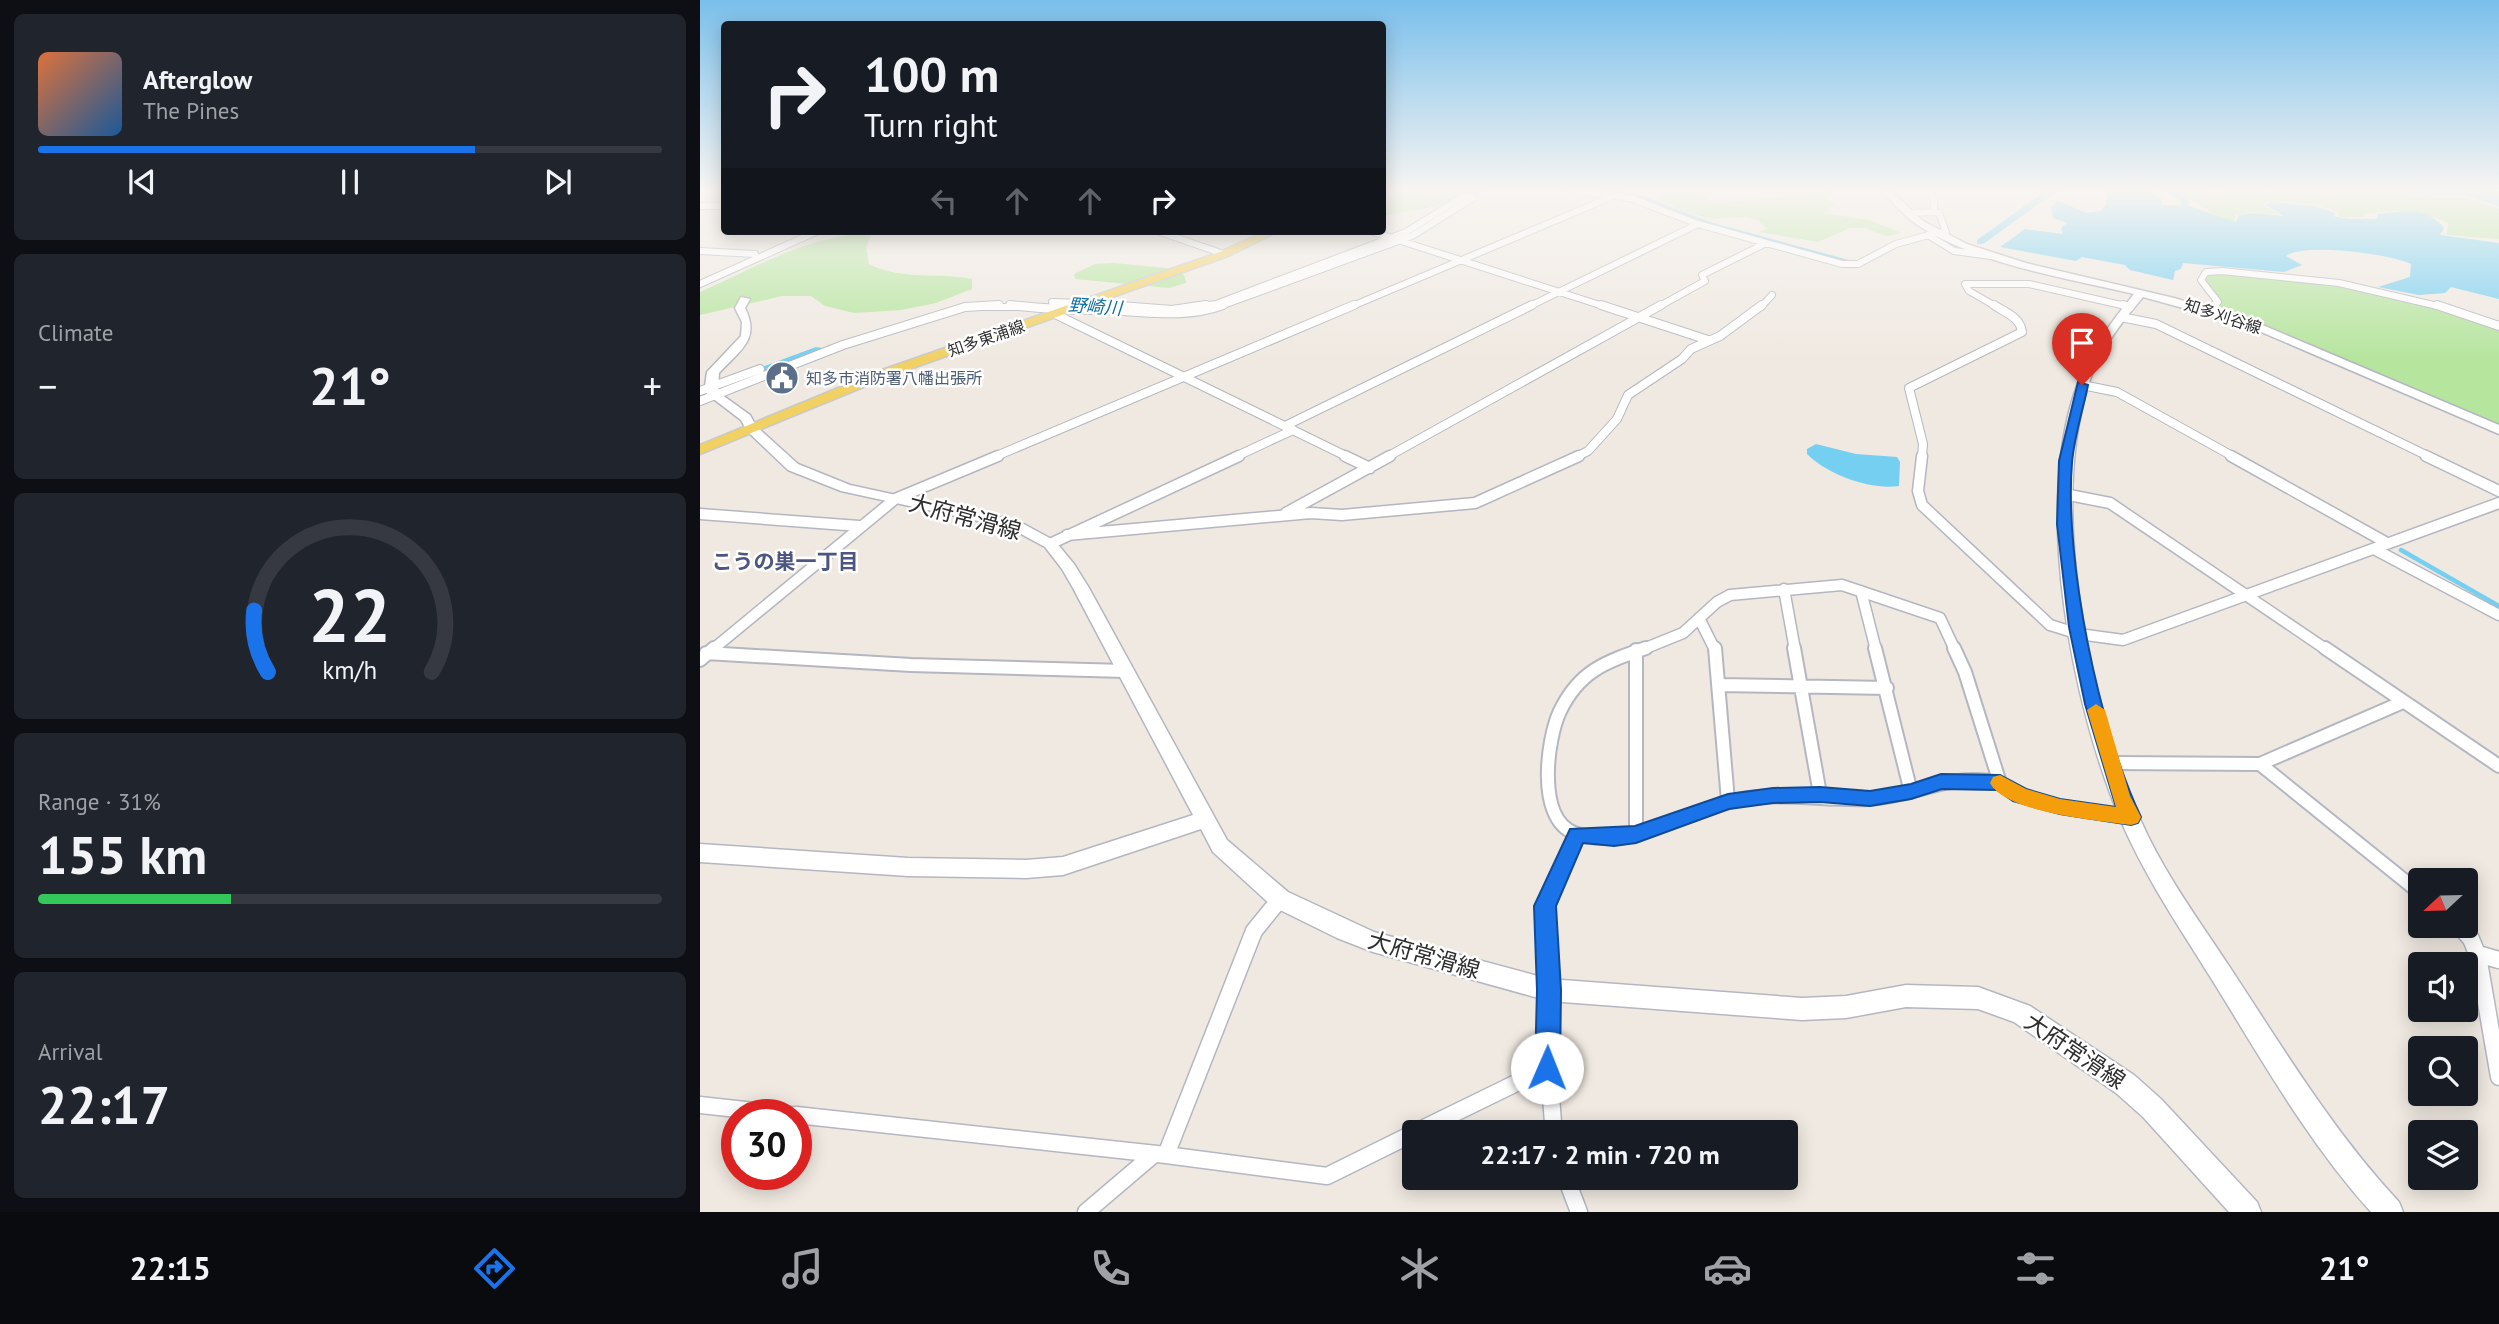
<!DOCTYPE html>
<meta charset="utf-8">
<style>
:root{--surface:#171b24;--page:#20242c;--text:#f1f3f6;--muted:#9ea1a6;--line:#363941;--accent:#1a73e8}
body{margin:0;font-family:"PT Sans","Noto Sans JP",sans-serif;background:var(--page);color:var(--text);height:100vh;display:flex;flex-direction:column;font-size:26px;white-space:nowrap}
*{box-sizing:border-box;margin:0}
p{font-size:23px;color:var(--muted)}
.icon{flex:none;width:38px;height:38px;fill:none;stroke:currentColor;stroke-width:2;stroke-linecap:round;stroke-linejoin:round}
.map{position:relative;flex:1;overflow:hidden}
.panel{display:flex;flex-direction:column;gap:14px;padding:14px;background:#0d0f14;width:700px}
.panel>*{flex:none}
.guide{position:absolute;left:21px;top:21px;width:665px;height:214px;border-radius:7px;box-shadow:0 4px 18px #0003;background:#171b24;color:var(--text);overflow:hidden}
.needle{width:46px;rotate:248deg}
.buttons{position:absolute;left:1708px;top:868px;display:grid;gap:14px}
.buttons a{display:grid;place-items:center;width:70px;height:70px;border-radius:7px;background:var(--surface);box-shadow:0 4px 18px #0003;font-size:35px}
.speed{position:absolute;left:21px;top:1099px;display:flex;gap:14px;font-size:35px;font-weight:700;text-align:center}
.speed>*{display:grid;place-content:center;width:91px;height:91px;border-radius:50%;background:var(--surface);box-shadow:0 4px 18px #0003;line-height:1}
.speed .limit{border:10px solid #d22;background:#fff;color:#111}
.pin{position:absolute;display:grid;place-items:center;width:60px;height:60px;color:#fff;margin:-72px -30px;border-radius:50% 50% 50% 0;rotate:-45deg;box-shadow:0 0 7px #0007}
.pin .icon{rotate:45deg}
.me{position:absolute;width:77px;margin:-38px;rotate:1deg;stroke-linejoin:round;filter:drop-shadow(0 0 5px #0008)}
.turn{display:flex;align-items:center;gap:24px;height:147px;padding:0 28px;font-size:32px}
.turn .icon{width:91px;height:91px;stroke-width:2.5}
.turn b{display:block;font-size:49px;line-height:60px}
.lanes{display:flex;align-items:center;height:66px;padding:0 28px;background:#0003;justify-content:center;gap:35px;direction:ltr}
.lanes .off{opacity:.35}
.big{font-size:52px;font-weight:800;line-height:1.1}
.panel .card{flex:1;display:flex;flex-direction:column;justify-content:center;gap:10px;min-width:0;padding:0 24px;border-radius:10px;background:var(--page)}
.panel .dial{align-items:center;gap:0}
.dial svg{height:182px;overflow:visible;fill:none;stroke:var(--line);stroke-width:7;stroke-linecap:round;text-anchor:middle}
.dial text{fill:var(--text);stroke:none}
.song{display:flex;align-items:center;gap:21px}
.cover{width:84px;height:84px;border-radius:10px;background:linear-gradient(135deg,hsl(20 70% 55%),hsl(210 70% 35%))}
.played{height:7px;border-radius:4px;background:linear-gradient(90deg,var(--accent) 70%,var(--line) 70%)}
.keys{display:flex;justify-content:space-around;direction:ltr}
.heat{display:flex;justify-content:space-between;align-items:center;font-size:38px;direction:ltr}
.charge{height:10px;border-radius:5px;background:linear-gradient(90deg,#34c759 31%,var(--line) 0)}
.trip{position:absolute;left:702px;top:1120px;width:396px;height:70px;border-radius:7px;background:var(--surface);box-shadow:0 4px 18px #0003;font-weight:800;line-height:70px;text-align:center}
.tabs{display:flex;height:112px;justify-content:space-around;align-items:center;background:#090b0e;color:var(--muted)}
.tabs .icon{width:49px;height:49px}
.tabs .on{color:var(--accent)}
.tabs b{font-size:32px;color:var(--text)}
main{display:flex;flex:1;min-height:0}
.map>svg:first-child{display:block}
.green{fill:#b6e59e}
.water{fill:#75cff0}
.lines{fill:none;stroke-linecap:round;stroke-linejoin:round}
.stream{stroke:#75cff0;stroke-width:4.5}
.canal{fill:#75cff0;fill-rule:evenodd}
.river{fill:#75cff0;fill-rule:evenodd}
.street-far4-casing{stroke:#b4b7c1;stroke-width:8}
.street-far3-casing{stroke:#b4b7c1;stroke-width:10}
.street-far2-casing{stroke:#b4b7c1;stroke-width:13}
.street-far1-casing{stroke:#b4b7c1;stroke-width:16}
.street-casing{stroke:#b4b7c1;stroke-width:19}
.secondary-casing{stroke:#b4b7c1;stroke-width:3}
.primary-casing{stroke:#c9c9c9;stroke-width:3}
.street-far4{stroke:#fff;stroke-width:6}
.street-far3{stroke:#fff;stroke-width:8}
.street-far2{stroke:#fff;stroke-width:10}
.street-far1{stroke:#fff;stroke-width:12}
.street{stroke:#fff;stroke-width:16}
.secondary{fill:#fff;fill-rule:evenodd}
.primary{fill:#f2d163;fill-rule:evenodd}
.route{fill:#1a73e8;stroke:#114b97;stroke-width:2}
.slow{fill:#f59e0b}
.labels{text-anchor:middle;stroke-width:5;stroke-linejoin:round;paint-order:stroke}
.far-street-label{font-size:16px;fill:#2e2e2e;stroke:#fff}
.far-service-label{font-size:16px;fill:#4e5e75;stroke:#fff;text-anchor:start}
.far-water-label{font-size:18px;font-style:italic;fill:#0d6fa3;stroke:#fff}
.neighbourhood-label{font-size:21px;font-weight:bold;fill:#4d5680;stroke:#fff}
.near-street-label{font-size:23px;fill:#2e2e2e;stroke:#fff}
</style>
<main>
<section class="panel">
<div class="card">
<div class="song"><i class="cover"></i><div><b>Afterglow</b><p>The Pines</p></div></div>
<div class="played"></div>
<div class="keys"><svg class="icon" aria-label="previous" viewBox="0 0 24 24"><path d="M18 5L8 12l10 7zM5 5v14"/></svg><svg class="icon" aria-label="pause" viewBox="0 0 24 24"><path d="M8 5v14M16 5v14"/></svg><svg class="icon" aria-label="next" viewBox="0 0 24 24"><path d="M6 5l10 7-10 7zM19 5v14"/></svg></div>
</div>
<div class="card"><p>Climate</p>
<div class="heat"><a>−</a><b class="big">21°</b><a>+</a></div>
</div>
<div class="card dial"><svg viewBox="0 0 100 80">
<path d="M14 69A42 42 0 1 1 86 69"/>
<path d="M14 69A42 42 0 0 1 8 42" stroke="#1a73e8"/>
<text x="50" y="56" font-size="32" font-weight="700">22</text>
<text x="50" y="72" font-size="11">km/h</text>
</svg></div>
<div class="card"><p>Range · 31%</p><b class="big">155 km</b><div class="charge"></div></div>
<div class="card"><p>Arrival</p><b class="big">22:17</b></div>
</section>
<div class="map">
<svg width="1799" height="1212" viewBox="0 0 1799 1212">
<rect width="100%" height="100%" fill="#efe9e1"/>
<path class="green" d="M 694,189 L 779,189 L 736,206 L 683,216 L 683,205 L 692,198 Z
M 1473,189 L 1500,189 L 1504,194 L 1524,196 L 1525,189 L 1574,192 L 1575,189 L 1700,189 L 1709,196 L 1770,198 L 1799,209 L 1799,239 L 1747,235 L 1748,223 C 1718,209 1696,209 1664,214 L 1664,217 L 1639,217 L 1637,211 L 1614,204 L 1570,201 L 1564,203 L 1565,206 L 1579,214 L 1552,212 L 1535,215 L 1535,221 L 1524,220 Z
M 1133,191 L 1125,200 L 1136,203 L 1123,213 L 1170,220 L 1201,233 L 1186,236 L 1165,228 L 1150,228 L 1118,242 L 1059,232 L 1067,229 C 1050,209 1032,221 1010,218 C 993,216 973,205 957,198 L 971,192 L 1003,193 L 1007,200 L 1021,203 Z
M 172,233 L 166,247 L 169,264 C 202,281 237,272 272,279 L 272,289 L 236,303 L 201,310 L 154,313 L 125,306 L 111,296 L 82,296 L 0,315 L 0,292 C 56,267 109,235 172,233 Z
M 414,263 L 476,269 L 484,275 L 486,283 L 469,288 L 375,279 L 374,274 L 395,264 Z
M 1506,272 L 1639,283 L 1730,303 L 1799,326 L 1799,430 L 1619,351 L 1510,311 L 1517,302 L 1506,288 L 1503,274 Z"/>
<path class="water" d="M 1444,189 L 1461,198 L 1462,205 L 1489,206 L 1536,222 L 1539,215 L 1553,213 L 1584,216 L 1566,205 L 1570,202 L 1616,206 L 1635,213 L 1633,216 C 1646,220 1661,219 1676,219 L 1678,214 C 1704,211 1726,206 1744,228 L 1740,235 L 1799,243 L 1799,299 L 1751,287 L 1745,293 L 1719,295 L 1678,287 L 1710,277 L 1711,264 C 1691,254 1603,242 1586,256 L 1602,265 L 1584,272 L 1483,263 L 1481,269 L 1475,271 L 1473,280 L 1430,270 L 1425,265 L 1382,257 L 1376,261 L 1300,247 L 1325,229 L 1363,234 L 1361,228 L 1367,223 L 1353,218 L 1351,207 L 1358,201 L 1387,213 L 1401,211 L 1406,204 L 1407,191 Z
M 1703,189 L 1799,189 L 1799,206 L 1768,196 L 1709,195 Z
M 1116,444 L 1156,454 L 1197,457 L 1200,462 L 1199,486 C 1170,490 1128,475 1107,454 L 1107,449 Z"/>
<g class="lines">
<path class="stream" d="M 1701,550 L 1799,606"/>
<path class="canal" d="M 1353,189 L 1362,189 L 1347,198 L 1283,244 L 1277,244 L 1277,240 L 1341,194 Z
M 1462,189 L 1470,189 L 1488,198 L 1490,227 L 1483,225 L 1481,201 Z
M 915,191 L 944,196 L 1010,222 L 1156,262 L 1152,264 L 1004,226 L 939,200 L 913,194 Z"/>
<path class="river" d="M 770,189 L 784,189 C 770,204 689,259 672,245 L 722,222 Z
M 116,347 L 122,348 L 125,352 L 122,356 L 0,401 L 0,390 Z"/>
<defs>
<path id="street-far4" d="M 868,189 L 930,198 L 998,224 L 1142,264 L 1158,264 L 1196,244 L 1236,233
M 1227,189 L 1234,199 L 1234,212 L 1239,213 L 1246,232 L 1242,232
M 0,206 L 24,206
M 1207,213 L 1234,212
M 457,231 L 524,254
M 670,231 L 906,307
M 1228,235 L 1254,251 L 1291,256
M 0,251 L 55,254
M 0,284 L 118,231
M 394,300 L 409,306 L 426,307
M 352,302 L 384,303
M 265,307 L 327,307
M 493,307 L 516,304 L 706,232 L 763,197 L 773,198 L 712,236 L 518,307
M 650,307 L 916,195
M 828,307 L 998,224
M 958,307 L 1005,281 L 1002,275 L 1066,243
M 1061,307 L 1072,295
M 1297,307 L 1269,291 L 1265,284 L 1329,284 L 1430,307
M 1513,307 L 1518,302 L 1501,280 L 1506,272 L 1522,271 L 1639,283 L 1742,307"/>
<path id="street-far3" d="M 310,305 C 338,308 365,310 392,310 C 436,309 480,321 523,305
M 407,305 L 472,310 L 506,305
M 901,305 L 1008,340
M 1423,305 L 1430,307
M 1737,305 L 1799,326
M 1510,311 L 1515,305
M 355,314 L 648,457
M 1421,317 L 1456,324 L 1730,457
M 1382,385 L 1417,392 L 1534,457
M 0,391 L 60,369
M 0,401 L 143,345 L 265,307 L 299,305
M 585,426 L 832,305
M 294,457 L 654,305
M 535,457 L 593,430
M 687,457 L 961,305
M 876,457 L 888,451 L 917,419 L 928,395 L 982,359 L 991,349 L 1020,336 L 1062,305
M 1222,457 L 1223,444 L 1209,388 L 1322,332 C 1320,317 1306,313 1294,305"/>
<path id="street-far2" d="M 645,456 L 670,468
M 1222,456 L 1218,491 L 1222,505 L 1350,625 L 1379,634 L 1423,640 L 1799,503
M 1531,456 L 1687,543
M 1726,456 L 1799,491
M 1364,494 L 1410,503 L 1627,650
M 586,513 L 690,456
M 0,514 L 159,526
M 367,535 L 611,513 L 642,515 L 775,503 L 879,456
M 350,544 L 539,456
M 1674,549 L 1799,615
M 1084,589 L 1095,650
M 1161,591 L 1176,650
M 999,618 L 1015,650
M 12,650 L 195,499 L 298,456
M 941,650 L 983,633 L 1017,602 L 1030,595 L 1142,585 L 1240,618 L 1255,650"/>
<path id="street-far1" d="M 946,648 C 906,662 880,670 860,711 C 847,739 836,818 874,833 C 927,853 996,805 1048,798 C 1089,793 1128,801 1169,799 C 1212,797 1244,775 1289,781 C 1307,783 1320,796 1337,801 C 1368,810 1400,813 1431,817
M 1015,648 L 1028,801
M 1094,648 L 1120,794
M 1175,648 L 1211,792
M 1254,648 L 1265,672 L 1300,783
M 1625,648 L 1799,766
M 936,650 L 936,835
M 6,653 L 211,665 L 425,671
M 0,660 L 14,648
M 1019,685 L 1187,688
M 1411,763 L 1560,764 L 1720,893
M 1560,764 L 1703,702
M 849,897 L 877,834"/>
<path id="street" d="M 850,895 L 845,906 C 849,982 846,1057 854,1132
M 1760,926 L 1771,939 L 1778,956 L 1799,1077
M 1778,954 L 1799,960
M 0,1105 L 91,1115
M 96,1115 L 466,1155 L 627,1176 L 714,1133
M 716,1132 L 847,1068
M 466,1155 L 554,931 L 580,899
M 866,1178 L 879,1212
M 386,1212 L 453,1155"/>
<path id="secondary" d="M 1180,189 L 1189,189 L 1223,221 L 1267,244 L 1326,263 L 1474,298 L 1553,321 L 1799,425 L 1799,434 L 1545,325 L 1443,297 C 1421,323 1398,352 1388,386 C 1349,513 1389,701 1441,821 C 1464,873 1498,919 1529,966 C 1583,1048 1632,1130 1699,1202 L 1703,1212 L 1671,1212 C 1614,1149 1571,1076 1527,1004 C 1491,944 1449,886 1421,821 C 1372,705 1332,504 1378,383 C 1390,350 1412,321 1434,294 C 1362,277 1283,266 1219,226 C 1205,217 1191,201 1180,189 Z
M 41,297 L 50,299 L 45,308 C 61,340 39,351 19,373 L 18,392 L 50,415 L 56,426 L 98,464 L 150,485 L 320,522 L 355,541 L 374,564 L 389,588 L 527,840 L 588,892 L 674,932 L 849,979 L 1102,998 L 1146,996 L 1206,985 L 1278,987 L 1330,1006 L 1434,1075 L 1461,1099 L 1557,1202 L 1561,1212 L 1529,1212 L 1443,1117 L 1416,1093 L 1314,1022 L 1278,1009 L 1206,1007 L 1146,1018 L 1102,1020 L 849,1001 L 673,952 L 637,938 L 572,906 L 513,852 L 501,829 L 363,875 L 326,878 L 208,876 L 0,862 L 0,844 L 208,858 L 326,860 L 363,857 L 493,815 L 373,588 L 362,569 L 345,547 L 310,528 L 141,491 L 88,470 L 47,431 L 41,420 L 7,394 L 5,386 L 7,372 L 41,336 L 42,322 L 35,308 Z"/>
<path id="primary" d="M 566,231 L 579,231 L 528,256 L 190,376 L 0,454 L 0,445 L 182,370 L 520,252 Z"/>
</defs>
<use href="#street-far4" class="street-far4-casing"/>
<use href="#street-far3" class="street-far3-casing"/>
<use href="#street-far2" class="street-far2-casing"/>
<use href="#street-far1" class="street-far1-casing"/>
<use href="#street" class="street-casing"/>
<use href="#secondary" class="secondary-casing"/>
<use href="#primary" class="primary-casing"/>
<use href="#street-far4" class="street-far4"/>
<use href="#street-far3" class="street-far3"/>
<use href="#street-far2" class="street-far2"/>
<use href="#street-far1" class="street-far1"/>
<use href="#street" class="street"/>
<use href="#secondary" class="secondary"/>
<use href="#primary" class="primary"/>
</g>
<linearGradient id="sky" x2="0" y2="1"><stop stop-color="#7abfeb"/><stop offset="0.53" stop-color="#f8f5f2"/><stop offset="1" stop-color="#f8f5f2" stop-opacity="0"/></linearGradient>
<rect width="1799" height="359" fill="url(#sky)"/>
<path class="route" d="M 1378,382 L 1388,385 C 1383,410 1374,437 1372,463 C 1364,559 1399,730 1441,817 L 1438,823 L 1431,825 L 1360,814 L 1313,801 L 1297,790 L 1242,789 L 1211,799 L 1170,806 L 1120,802 L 1073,803 L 1029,809 L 936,843 L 914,846 L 883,843 L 856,906 L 861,990 L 860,1068 L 856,1077 L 847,1080 L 839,1077 L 835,1068 L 837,990 L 834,906 L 870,829 L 935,826 L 1028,794 L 1073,788 L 1120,787 L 1170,791 L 1211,784 L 1241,774 L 1300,775 L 1326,789 L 1360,799 L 1416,807 L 1385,704 L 1369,627 L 1357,524 L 1359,461 Z"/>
<path class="slow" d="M 1396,704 L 1405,710 L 1430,796 L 1441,817 L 1438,823 L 1431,825 C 1398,820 1306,813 1290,783 L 1293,777 L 1300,775 L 1326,789 L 1360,799 L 1416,807 L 1387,710 Z"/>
<defs>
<symbol id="civic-disc" viewBox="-11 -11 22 22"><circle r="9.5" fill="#5c6f8a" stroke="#fff"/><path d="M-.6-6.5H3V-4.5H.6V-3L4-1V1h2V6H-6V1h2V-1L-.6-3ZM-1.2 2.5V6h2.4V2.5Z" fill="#fff"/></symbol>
</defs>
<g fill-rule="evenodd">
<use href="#civic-disc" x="63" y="359" width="38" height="38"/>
</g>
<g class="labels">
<g class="far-street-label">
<text transform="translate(1523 316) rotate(18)" y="6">知多刈谷線</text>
<text transform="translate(286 338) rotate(-19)" y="6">知多東浦線</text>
</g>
<g class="far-service-label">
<text x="106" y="384">知多市消防署八幡出張所</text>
</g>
<g class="far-water-label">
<text transform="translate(395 307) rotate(4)" y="6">野崎川</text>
</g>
<g class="neighbourhood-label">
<text x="85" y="569">こうの巣一丁目</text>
</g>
<g class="near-street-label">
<text transform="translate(265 517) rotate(15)" y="8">大府常滑線</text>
<text transform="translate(724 955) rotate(16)" y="8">大府常滑線</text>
<text transform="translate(1375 1051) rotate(34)" y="8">大府常滑線</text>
</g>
</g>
</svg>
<div class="buttons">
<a><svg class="needle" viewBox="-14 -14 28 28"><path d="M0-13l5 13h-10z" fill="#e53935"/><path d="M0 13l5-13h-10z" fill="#9ea1a6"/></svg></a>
<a><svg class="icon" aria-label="sound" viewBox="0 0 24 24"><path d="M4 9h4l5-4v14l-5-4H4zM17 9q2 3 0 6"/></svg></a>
<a><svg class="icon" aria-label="search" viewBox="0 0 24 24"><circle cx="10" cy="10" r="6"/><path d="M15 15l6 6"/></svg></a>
<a><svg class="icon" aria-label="layers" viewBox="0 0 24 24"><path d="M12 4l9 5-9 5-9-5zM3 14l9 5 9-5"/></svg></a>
</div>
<div class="speed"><div class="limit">30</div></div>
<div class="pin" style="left:1382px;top:385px;background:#d93025"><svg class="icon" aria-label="arrive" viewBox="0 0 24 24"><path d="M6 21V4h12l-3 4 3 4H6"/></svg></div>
<svg class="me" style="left:847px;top:1068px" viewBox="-20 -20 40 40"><circle r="19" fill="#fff"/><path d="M0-13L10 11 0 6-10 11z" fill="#1a73e8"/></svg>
<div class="trip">22:17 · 2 min · 720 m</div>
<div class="guide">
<div class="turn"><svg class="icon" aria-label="right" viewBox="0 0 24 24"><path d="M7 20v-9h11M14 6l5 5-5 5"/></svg><div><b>100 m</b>Turn right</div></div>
<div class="lanes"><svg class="icon off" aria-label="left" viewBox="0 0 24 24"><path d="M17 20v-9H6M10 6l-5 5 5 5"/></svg><svg class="icon off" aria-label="ahead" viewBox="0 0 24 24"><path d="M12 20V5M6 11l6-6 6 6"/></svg><svg class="icon off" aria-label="ahead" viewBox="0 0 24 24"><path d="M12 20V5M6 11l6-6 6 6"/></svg><svg class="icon" aria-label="right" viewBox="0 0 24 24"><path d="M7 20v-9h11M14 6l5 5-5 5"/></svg></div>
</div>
</div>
</main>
<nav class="tabs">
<b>22:15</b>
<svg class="icon on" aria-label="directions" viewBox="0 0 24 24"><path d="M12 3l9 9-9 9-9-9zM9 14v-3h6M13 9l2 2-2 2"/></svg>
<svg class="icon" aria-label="music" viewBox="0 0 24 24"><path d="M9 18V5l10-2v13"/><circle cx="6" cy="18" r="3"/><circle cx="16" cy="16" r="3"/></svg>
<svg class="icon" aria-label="phone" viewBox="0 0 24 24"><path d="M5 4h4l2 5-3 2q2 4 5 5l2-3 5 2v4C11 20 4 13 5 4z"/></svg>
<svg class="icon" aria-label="climate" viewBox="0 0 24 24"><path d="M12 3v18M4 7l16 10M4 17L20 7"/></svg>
<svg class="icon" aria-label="car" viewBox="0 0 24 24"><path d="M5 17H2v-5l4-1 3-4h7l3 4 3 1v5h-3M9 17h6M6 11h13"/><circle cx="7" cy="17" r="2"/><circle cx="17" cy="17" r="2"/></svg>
<svg class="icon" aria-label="filters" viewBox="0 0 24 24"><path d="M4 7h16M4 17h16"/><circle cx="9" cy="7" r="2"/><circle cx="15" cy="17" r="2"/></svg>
<b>21°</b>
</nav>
